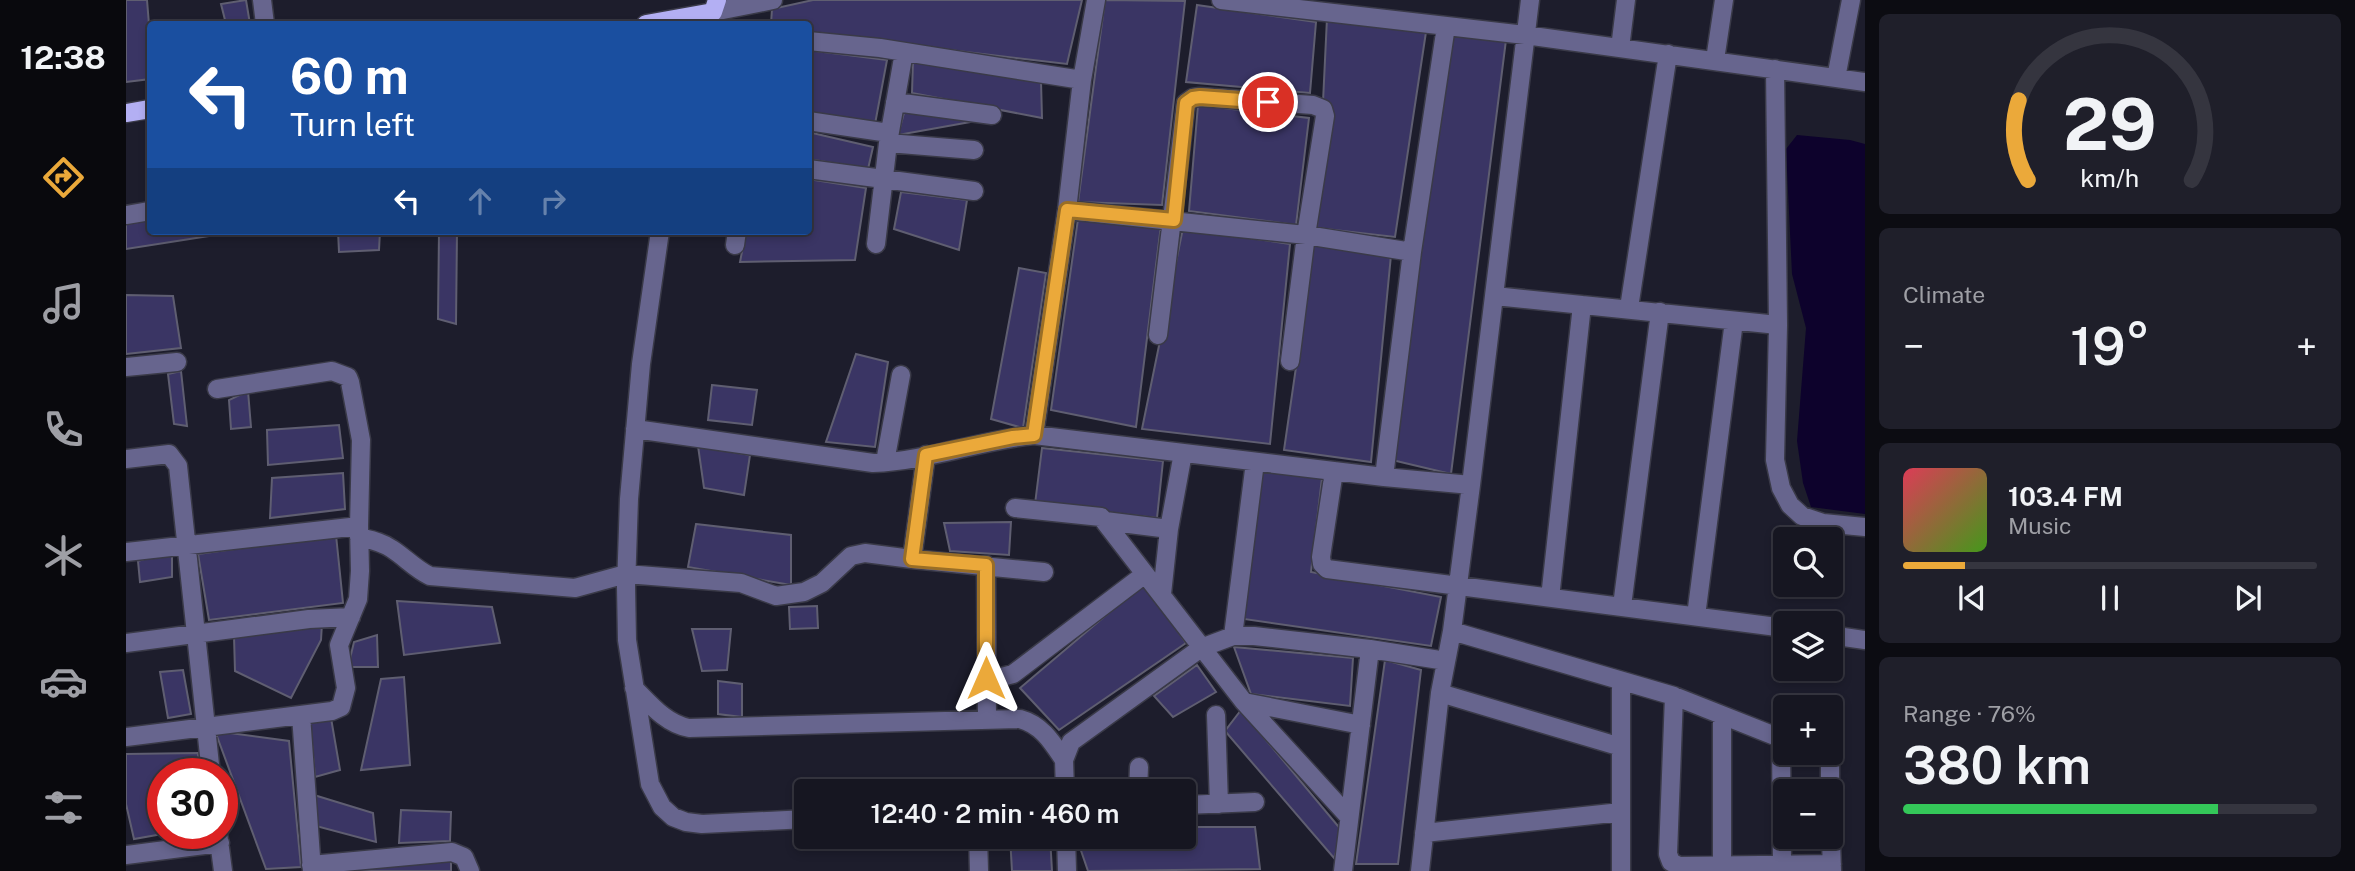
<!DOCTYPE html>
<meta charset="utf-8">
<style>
:root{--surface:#161621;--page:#1f1f2a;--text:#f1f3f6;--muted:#9e9fa5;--line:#35353f;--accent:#eba93a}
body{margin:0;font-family:"Public Sans",sans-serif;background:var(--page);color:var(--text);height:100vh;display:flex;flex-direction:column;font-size:26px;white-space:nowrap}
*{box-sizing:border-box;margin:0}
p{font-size:23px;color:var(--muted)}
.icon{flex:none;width:38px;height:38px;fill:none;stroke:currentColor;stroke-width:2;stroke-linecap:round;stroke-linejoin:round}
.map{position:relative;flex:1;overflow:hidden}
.sheet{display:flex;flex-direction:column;gap:14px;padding:14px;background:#0c0c12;width:490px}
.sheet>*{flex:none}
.banner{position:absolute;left:21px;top:21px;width:665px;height:214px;border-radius:7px;box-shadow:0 4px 10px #0003,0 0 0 2px var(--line);background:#1a4fa0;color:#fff;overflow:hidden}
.controls{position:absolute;left:1647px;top:527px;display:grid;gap:14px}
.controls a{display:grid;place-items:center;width:70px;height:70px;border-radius:7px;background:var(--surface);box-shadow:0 4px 10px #0003,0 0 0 2px var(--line);font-size:35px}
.speed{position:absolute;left:21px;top:758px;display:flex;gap:14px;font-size:35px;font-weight:700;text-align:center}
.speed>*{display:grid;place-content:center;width:91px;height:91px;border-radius:50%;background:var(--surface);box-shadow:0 4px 10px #0003,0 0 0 2px var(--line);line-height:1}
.speed .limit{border:10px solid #d22;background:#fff;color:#111}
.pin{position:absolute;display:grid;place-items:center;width:60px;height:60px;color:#fff;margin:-30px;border:4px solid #fff;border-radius:50%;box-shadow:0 2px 7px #0007}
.me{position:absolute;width:77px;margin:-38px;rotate:0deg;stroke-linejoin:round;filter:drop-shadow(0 0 5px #0008)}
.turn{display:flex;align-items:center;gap:24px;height:147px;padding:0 28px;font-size:32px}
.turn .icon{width:91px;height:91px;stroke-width:2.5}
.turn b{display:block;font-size:49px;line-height:60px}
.lanes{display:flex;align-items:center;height:66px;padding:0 28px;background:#0003;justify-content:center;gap:35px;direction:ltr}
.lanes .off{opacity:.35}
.big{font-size:52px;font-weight:600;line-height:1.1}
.sheet .tile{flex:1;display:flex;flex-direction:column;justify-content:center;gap:10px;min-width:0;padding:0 24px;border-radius:10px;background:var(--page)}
.sheet .dial{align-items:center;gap:0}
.dial svg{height:182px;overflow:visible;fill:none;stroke:var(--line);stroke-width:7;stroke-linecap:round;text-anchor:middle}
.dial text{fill:var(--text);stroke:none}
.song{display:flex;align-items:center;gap:21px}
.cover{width:84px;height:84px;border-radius:10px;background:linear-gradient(135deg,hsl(350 70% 55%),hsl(100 70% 35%))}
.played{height:7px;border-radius:4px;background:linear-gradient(90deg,var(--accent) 15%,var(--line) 15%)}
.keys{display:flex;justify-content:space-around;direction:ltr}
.heat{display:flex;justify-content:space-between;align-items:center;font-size:38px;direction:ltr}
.charge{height:10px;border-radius:5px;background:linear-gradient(90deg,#34c759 76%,var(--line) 0)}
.trip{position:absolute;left:668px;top:779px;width:402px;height:70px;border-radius:7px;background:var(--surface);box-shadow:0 4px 10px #0003,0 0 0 2px var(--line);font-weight:600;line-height:70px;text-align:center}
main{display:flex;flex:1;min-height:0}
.menu{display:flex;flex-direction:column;width:126px;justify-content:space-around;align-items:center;background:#09090d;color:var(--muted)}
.menu .icon{width:49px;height:49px}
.menu .on{color:var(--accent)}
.menu b{font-size:32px;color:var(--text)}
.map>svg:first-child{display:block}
.water{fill:#0d022c}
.building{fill:#3a3564;stroke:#5f5e71;stroke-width:2}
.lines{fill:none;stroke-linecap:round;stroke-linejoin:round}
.minor-casing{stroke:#3a3a48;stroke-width:21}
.major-casing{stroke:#3a3a48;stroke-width:21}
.minor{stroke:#67658e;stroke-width:18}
.major{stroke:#b3aff3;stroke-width:18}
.route-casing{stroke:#996e26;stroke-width:18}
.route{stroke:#eba93a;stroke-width:12}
</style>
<main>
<nav class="menu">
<b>12:38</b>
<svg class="icon on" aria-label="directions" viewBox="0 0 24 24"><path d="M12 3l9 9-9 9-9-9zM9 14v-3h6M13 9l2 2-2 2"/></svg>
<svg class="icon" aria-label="music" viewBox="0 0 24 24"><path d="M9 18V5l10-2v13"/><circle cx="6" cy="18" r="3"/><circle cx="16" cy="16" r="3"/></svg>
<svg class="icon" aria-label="phone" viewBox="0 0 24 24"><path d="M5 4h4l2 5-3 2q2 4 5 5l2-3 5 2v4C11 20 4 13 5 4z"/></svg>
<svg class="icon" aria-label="climate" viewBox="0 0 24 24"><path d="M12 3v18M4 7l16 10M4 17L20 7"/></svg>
<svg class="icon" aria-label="car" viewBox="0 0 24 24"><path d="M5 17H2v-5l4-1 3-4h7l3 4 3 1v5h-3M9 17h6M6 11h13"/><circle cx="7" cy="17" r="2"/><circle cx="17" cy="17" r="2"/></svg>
<svg class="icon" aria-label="filters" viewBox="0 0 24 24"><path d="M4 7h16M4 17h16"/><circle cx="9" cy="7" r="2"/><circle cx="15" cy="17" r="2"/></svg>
</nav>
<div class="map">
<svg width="1739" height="871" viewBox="0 0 1739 871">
<rect width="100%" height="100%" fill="#1d1d2c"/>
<path class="water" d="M 1671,135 L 1724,140 L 1739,144 L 1739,514 L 1685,507 L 1677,483 L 1671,441 L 1680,328 L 1666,274 L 1660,149 Z"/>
<path class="building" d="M 0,0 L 21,0 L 24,37 L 24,79 L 0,82 Z
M 120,0 L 124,24 L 100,24 L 95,4 Z
M 687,0 L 956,0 L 941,64 L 682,33 L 682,24 L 645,24 L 646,9 Z
M 979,0 L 1059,1 L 1036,205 L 952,202 Z
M 1071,5 L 1190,22 L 1184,93 L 1060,82 Z
M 1201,18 L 1300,32 L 1269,237 L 1191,228 Z
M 1326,32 L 1380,40 L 1325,474 L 1266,460 Z
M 682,50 L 761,60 L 749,124 L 682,113 Z
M 787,60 L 915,81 L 916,118 L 786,93 Z
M 1072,105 L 1183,118 L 1170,225 L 1063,211 Z
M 779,109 L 850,121 L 772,135 Z
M 682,132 L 747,147 L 742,169 L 682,159 Z
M 682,179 L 740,188 L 729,260 L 614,262 L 620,231 L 682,231 Z
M 775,192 L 841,200 L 833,250 L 768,229 Z
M 24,218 L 24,231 L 115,231 L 0,249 L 0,222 Z
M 952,219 L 1035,225 L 1010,427 L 925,410 Z
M 1057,228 L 1164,244 L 1144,444 L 1016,429 Z
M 212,231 L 254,231 L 253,250 L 213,252 Z
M 313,231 L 331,231 L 330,324 L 312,319 Z
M 1188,243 L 1265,255 L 1245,462 L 1158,450 Z
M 893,268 L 920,273 L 897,428 L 865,419 Z
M 0,295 L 47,296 L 55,348 L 0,354 Z
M 730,354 L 762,362 L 749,447 L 700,442 Z
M 55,371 L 61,426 L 48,424 L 42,374 Z
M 586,385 L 631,390 L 626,425 L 582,420 Z
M 122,391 L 125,427 L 105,429 L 103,400 Z
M 213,425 L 217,458 L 142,465 L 141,430 Z
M 572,446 L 624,455 L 618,495 L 578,488 Z
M 916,448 L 1037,461 L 1031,518 L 909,504 Z
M 1134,469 L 1196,478 L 1185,572 L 1315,597 L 1305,646 L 1118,619 Z
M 217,473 L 219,509 L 144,518 L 146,478 Z
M 885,522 L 883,555 L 824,551 L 818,523 Z
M 570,524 L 665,535 L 665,585 L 562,567 Z
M 210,535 L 217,603 L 83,620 L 72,554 Z
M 46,550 L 46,577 L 14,582 L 12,561 Z
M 1018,583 L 1060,643 L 933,730 L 894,688 Z
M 271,601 L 366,607 L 374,643 L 278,655 Z
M 691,606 L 692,628 L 664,629 L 663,607 Z
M 196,623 L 195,640 L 165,698 L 109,671 L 108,636 Z
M 566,629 L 605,629 L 601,670 L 576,671 Z
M 251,635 L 252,667 L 222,667 L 228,642 Z
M 1108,647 L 1227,658 L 1224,706 L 1125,694 Z
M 1259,660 L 1295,670 L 1272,864 L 1230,864 Z
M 1071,665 L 1090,692 L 1047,717 L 1028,696 Z
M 57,670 L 65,714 L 42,718 L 34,672 Z
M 278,677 L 284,765 L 235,770 L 255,679 Z
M 592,681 L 616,684 L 616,717 L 592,714 Z
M 1115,710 L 1217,832 L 1208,858 L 1099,731 Z
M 205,718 L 214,770 L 189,777 L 184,722 Z
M 89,731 L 163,741 L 175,867 L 140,869 Z
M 72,753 L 73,774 L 37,774 L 37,833 L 42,833 L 8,839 L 0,804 L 0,754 Z
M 188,795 L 247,813 L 250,842 L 190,826 Z
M 275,810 L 325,812 L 324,841 L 273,843 Z
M 1059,827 L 1129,827 L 1134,869 L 962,871 L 950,836 L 1059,836 Z
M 884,836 L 924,836 L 926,871 L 886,871 Z
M 325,860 L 325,871 L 193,871 Z"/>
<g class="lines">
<defs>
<path id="minor" d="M 136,0 L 139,24
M 1095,0 L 1399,35 L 1739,82
M 587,12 L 647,0
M 682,41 L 754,48 L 956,80
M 1494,48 L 1500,0
M 1589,60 L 1598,0
M 1649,69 L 1652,325 L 1649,460 L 1655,488 L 1664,505 L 1676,516 L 1697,523 L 1739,527
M 1710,78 L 1725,0
M 769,102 L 866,115
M 682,121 L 763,133
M 762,143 L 848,150
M 682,169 L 848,191
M 941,210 L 1180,235 L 1286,252
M 0,215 L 24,211
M 534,231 L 515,364 L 503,499 L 500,587 L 501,640 L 524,784 L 536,807 L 547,817 L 560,822 L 576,824 L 681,819
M 750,244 L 762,143 L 778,52
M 609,245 L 611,231
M 1369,296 L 1652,325
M 1503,308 L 1542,54
M 1032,335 L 1060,103 L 1067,98 L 1074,97 L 1187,105 L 1197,109 L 1199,116 L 1180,235 L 1164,361
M 0,367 L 51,362
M 509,429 L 747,463 C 802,461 854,440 908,435 L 1258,477 L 1345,485
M 908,435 L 941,210 L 956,80 L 970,0
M 800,455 L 786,559 L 918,572
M 0,459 L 43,454 L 52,466 L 85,774
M 759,462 L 775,375
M 1208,471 L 1195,557 L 1196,564 L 1201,569 L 1659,628
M 1258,477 L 1286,252 L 1320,26
M 889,508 L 975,517 L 979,521 L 1043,529
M 975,517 L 1118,702 L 1223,817
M 233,537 C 245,540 256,542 266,549 C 280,558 289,569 304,576 L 449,588 L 500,574 L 615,583 L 650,596 L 678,592 L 696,583 L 725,556 L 739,553 L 786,559
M 0,552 L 233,526
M 860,565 L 861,719
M 1036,594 L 1043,529 L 1057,453
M 1424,598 L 1456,305
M 1496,606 L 1534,312
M 1570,616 L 1608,321
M 1326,631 L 1548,696 L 1659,740
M 1704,635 L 1739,640
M 1107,636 L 1129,462
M 0,643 L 183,619 L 225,617
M 860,678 L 868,679 L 887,674 L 1019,574
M 1495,681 L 1495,871
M 508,688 C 524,704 540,724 563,728 L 894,719 C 916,725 926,742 938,760
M 1314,693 L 1495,747
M 1548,696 L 1542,854 L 1545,862 L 1553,866 L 1706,864
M 1118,702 L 1235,725
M 175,715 L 186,871
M 1090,715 L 1093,804
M 1596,715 L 1596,865
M 0,737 L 206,711 L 215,707 L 220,688 L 213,645 L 232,599 L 234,571 L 233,526 L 235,440 L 224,382 L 222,377 L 206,371 L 91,389
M 1655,739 L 1656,864
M 1701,752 L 1704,760 L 1704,791
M 939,791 L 938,760 L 945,742 L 1075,648 L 1107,636 L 1128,636 L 1244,649 L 1320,661
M 1012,791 L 1013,767
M 1059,805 L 1129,802
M 1704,809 L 1706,871
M 92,833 L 97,871
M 1298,833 L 1495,812
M 852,836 L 853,871
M 940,836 L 941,871
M 0,855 L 94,843
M 185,865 L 326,852 L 338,857 L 344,871
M 1217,871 L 1244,649
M 1294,871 L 1314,693 L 1326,631 L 1345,485 L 1404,0"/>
<path id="major" d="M 520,24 L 587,12 L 591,0
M 0,113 L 24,109"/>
</defs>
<use href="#minor" class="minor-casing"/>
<use href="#major" class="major-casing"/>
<use href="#minor" class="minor"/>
<use href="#major" class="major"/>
</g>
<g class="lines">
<defs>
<path id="route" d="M 860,678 L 860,565 L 786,559 L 800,455 L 887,437 L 908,435 L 941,210 L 1048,220 L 1060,103 L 1067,98 L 1074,97 L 1142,102"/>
</defs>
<use href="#route" class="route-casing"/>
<use href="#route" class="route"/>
</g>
</svg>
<div class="controls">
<a><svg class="icon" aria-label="search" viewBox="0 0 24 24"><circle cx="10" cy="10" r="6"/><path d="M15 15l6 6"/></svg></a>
<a><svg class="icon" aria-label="layers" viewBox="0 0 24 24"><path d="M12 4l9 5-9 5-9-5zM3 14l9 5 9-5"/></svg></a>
<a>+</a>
<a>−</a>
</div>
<div class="speed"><div class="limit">30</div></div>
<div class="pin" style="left:1142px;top:102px;background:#d93025"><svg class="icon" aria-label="arrive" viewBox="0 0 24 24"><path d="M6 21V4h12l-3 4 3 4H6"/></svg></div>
<svg class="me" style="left:860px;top:678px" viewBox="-20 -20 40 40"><path d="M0-17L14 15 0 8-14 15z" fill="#eba93a" stroke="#fff" stroke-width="4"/></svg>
<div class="trip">12:40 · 2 min · 460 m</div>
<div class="banner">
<div class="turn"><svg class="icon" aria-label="left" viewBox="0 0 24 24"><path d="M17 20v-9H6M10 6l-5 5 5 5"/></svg><div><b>60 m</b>Turn left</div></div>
<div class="lanes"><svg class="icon" aria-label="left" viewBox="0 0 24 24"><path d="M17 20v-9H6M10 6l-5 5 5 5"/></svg><svg class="icon off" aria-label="ahead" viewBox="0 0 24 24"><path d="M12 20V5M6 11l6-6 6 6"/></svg><svg class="icon off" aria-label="right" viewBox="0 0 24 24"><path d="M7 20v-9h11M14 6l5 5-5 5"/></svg></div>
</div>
</div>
<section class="sheet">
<div class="tile dial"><svg viewBox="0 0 100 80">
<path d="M14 69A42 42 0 1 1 86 69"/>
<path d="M14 69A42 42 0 0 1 10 34" stroke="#eba93a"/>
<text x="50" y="56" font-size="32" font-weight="700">29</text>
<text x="50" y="72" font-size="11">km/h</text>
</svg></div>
<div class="tile"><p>Climate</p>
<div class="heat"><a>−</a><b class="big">19°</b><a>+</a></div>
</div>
<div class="tile">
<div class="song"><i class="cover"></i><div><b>103.4 FM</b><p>Music</p></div></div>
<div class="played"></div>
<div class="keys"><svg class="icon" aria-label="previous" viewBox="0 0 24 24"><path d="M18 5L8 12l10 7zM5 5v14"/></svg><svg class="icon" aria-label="pause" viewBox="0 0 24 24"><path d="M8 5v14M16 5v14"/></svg><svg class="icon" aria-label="next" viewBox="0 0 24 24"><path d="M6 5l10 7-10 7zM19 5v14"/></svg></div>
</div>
<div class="tile"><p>Range · 76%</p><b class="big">380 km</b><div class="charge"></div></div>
</section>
</main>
